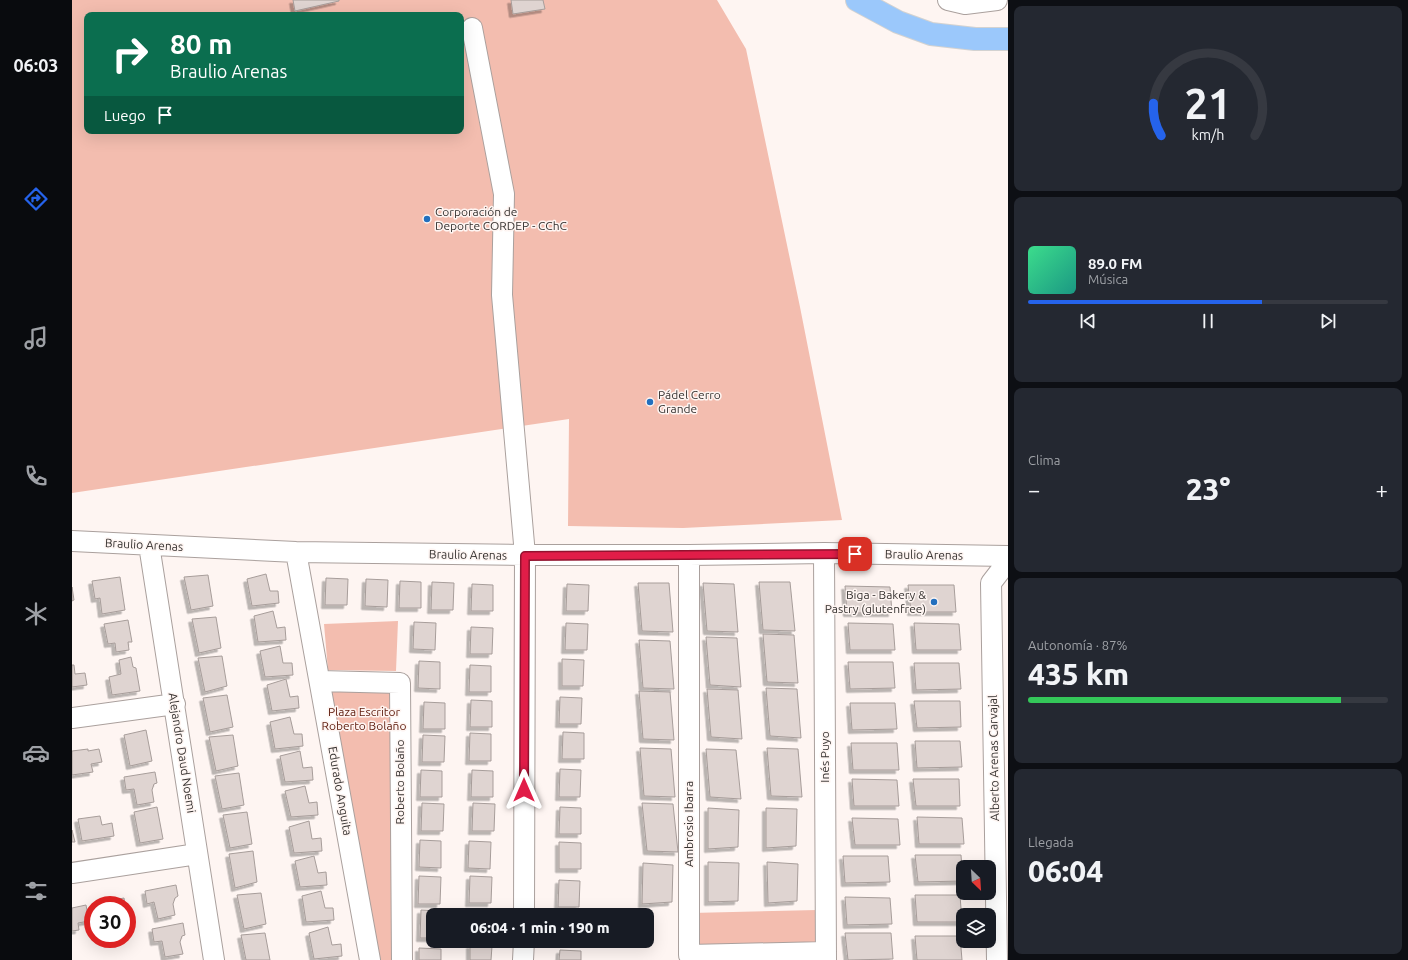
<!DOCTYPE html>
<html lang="es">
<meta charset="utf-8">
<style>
:root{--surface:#171b24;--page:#242831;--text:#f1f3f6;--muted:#9ea1a6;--line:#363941;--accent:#2563eb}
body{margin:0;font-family:Ubuntu,sans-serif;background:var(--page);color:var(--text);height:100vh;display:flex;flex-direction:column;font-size:15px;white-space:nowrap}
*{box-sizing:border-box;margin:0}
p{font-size:13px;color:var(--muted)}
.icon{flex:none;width:22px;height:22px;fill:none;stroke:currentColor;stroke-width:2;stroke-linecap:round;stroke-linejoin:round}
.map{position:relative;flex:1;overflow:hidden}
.drawer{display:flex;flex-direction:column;gap:6px;padding:6px;background:#0d0f14;width:400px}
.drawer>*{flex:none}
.top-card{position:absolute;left:12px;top:12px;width:380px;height:122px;border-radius:8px;box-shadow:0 4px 16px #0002;background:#0b6e4f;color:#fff;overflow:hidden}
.needle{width:26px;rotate:155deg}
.fabs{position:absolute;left:884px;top:860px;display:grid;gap:8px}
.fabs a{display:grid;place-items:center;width:40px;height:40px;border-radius:8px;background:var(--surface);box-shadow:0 4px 16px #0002;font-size:20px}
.speed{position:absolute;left:12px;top:896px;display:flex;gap:8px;font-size:20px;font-weight:700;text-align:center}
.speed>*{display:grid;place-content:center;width:52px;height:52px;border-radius:50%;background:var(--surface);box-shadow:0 4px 16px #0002;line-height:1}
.speed .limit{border:6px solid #d22;background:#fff;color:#111}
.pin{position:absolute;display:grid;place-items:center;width:34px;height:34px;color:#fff;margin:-17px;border-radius:8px;box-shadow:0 2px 6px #0006}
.me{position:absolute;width:44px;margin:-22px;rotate:0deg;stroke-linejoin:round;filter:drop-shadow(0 0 3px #0008)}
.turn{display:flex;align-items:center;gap:14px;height:84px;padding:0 20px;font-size:18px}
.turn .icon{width:52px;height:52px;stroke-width:2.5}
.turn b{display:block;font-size:28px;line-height:34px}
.then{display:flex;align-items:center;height:38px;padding:0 20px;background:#0003;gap:8px;font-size:15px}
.big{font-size:30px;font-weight:800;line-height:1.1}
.drawer .widget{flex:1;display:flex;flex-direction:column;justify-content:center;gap:6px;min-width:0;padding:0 14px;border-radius:8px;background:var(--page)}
.drawer .dial{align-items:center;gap:0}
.dial svg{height:104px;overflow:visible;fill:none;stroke:var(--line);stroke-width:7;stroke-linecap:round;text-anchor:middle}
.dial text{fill:var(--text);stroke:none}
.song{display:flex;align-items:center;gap:12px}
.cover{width:48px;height:48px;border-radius:6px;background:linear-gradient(135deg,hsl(150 70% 55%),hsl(170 70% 35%))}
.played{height:4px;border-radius:2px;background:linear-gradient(90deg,var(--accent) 65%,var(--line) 65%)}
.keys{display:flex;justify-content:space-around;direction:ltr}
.heat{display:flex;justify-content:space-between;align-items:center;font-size:22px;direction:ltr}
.charge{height:6px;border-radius:3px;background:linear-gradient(90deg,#34c759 87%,var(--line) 0)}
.trip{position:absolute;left:354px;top:908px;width:228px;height:40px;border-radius:8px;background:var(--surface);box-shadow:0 4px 16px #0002;font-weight:800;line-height:40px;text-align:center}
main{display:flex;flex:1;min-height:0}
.dock{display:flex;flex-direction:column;width:72px;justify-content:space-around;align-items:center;background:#090b0e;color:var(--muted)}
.dock .icon{width:28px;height:28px}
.dock .current{color:var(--accent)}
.dock b{font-size:18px;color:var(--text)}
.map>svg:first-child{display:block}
.green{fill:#f3bdaf;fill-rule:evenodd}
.building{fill:#dfd4d1;stroke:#a79d9a;filter:url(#shadow)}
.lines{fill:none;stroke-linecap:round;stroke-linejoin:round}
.minor-casing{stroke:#aaa09d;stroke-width:22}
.major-casing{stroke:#d3d2d1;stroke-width:24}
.minor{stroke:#fff;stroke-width:20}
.major{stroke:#9bc8fb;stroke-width:22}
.route-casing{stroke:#92132f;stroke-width:10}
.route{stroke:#e11d48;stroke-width:7}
.poi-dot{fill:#226fbe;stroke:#fef5f2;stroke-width:1.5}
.labels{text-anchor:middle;stroke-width:3;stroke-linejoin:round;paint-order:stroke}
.poi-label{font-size:12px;fill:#363230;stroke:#fef5f2;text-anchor:start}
.street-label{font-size:12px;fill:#363230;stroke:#fef5f2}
.park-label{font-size:12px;fill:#5e1b0c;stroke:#fef5f2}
</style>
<main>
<nav class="dock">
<b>06:03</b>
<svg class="icon current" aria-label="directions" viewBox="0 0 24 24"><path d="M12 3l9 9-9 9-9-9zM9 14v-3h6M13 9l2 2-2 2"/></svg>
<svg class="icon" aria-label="music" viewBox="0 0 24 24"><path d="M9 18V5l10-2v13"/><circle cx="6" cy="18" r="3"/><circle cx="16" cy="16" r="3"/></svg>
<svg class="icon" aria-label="phone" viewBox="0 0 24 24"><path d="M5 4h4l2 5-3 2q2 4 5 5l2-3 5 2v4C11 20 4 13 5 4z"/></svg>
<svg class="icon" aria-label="climate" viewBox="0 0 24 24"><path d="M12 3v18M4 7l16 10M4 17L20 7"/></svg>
<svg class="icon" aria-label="car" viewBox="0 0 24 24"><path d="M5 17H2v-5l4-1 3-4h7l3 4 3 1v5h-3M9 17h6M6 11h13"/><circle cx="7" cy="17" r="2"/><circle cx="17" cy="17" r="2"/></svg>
<svg class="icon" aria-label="filters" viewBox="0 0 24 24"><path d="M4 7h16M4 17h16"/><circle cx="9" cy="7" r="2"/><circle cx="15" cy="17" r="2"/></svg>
</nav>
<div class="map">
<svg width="936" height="960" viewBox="0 0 936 960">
<defs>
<filter id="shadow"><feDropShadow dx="-3.5" dy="3.5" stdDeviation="0" flood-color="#0004"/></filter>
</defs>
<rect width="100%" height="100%" fill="#fef5f2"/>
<path class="green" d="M 0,0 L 645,0 L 674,49 L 728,307 L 770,520 L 611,528 L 496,526 L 497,419 L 0,493 ZM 15,15 L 389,15 L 389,131 L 15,131 Z
M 326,621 L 324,671 L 256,670 L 252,624 Z
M 256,687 L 323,688 L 325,960 L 303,960 Z
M 745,910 L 745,945 L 620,948 L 619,913 Z"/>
<path class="building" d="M 221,0 L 267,0 L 267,1 L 223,11 Z
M 439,0 L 471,0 L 473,9 L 441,14 Z
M 194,574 L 198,591 L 206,591 L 207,603 L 180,606 L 175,579 Z
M 136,575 L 141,606 L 119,610 L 112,577 Z
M 48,577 L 53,610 L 30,614 L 28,598 L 23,599 L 20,581 Z
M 254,578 L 276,579 L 275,605 L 253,605 Z
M 294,579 L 316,580 L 315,607 L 293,606 Z
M 328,581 L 349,582 L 349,608 L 327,608 Z
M 360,582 L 382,583 L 381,610 L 359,610 Z
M 687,582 L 718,582 L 723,631 L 691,630 Z
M 566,583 L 597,583 L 601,632 L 570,631 Z
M 631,583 L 662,584 L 666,632 L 635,631 Z
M 400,584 L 421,585 L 421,611 L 399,611 Z
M 495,584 L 517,585 L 516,611 L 494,611 Z
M 836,585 L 882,585 L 884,612 L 839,612 Z
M 773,586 L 818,587 L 820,613 L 775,613 Z
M 0,587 L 2,600 L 0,601 Z
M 201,611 L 205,628 L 213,627 L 214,640 L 186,642 L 182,616 Z
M 144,617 L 149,648 L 127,653 L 120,619 Z
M 56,620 L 60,642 L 56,642 L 57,650 L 44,652 L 43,643 L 36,644 L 32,624 Z
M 342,622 L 364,623 L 363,650 L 341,649 Z
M 494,623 L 516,624 L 515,650 L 493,650 Z
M 776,623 L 821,624 L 823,650 L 778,650 Z
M 842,623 L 887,624 L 889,650 L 844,650 Z
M 399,627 L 421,628 L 420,654 L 398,654 Z
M 691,634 L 722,635 L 726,683 L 695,682 Z
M 634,637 L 665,638 L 669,687 L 638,685 Z
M 567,640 L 598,641 L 602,689 L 571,688 Z
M 208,646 L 211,663 L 220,663 L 221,675 L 193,677 L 188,651 Z
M 150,656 L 155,686 L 133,692 L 126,658 Z
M 59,657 L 61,667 L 64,668 L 68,691 L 40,695 L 37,677 L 49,674 L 47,660 Z
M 490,659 L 512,660 L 511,686 L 490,686 Z
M 347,661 L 368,662 L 368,689 L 346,688 Z
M 776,662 L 821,662 L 823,688 L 778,689 Z
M 842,663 L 887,663 L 889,689 L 844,690 Z
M 0,665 L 2,665 L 3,674 L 13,673 L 15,685 L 0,687 Z
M 398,665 L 419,666 L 419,692 L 397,692 Z
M 214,679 L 218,697 L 226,696 L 227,708 L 200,711 L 195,685 Z
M 694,688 L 725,689 L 729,738 L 698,736 Z
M 635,689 L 666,690 L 670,739 L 639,737 Z
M 567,691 L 598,692 L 602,740 L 571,739 Z
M 155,695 L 161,727 L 138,732 L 131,698 Z
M 488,697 L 510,698 L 509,724 L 487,724 Z
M 399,700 L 420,701 L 420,727 L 398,727 Z
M 842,701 L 888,701 L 889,727 L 845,728 Z
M 352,702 L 373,703 L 373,729 L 351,729 Z
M 778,703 L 823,703 L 825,729 L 780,730 Z
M 218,717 L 222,734 L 230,734 L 231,746 L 203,749 L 198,722 Z
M 74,730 L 80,761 L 58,766 L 52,735 Z
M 491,732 L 512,733 L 512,759 L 490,759 Z
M 398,733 L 419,734 L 419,761 L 397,761 Z
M 161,735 L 166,766 L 144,771 L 137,737 Z
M 351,735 L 373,736 L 372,762 L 350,762 Z
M 843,741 L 888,741 L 890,767 L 845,768 Z
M 779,743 L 825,743 L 827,770 L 781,770 Z
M 568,748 L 599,749 L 603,797 L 572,796 Z
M 695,748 L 726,749 L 730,797 L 699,796 Z
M 16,749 L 16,751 L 27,749 L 30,762 L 19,764 L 21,772 L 0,775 L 0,751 Z
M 634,749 L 664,750 L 669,799 L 638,797 Z
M 228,751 L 231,768 L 240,767 L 241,780 L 213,782 L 208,756 Z
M 488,769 L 509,770 L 508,797 L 487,797 Z
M 349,770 L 370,771 L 370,797 L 348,797 Z
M 400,770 L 421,771 L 421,797 L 399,797 Z
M 83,772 L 85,783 L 82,784 L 80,790 L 82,802 L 65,805 L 62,789 L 54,790 L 52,777 Z
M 167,773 L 172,805 L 150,809 L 143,776 Z
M 780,779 L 825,780 L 827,806 L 782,806 Z
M 841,779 L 887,779 L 888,806 L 844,806 Z
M 233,786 L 237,803 L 245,802 L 246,815 L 219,817 L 213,791 Z
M 350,803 L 372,804 L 371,831 L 349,831 Z
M 401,803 L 423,804 L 422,831 L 400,831 Z
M 570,803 L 601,804 L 606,852 L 575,851 Z
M 85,807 L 91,839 L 68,843 L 62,812 Z
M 488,807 L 509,808 L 509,834 L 487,834 Z
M 636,808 L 667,810 L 666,847 L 636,849 Z
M 694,808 L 725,809 L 724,846 L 694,848 Z
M 175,812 L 180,844 L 158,848 L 151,815 Z
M 28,816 L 30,825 L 40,823 L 42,836 L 10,841 L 6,819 Z
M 845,817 L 890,818 L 892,844 L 847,844 Z
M 780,818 L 826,819 L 828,845 L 783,845 Z
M 237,821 L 240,839 L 249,838 L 250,851 L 222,853 L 217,827 Z
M 0,830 L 3,842 L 0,842 Z
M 348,840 L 369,841 L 369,868 L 347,867 Z
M 397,841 L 419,842 L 418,869 L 396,868 Z
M 487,842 L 509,843 L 509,869 L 487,869 Z
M 181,851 L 185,882 L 163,888 L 157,854 Z
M 843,855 L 889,855 L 891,881 L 846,882 Z
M 242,856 L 246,873 L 254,872 L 255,885 L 228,887 L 223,861 Z
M 771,856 L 816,856 L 818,882 L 773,883 Z
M 636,862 L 667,863 L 666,901 L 636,902 Z
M 695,862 L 726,864 L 725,901 L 696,903 Z
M 571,863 L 601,865 L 600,902 L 570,904 Z
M 347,876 L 369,877 L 368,904 L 346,904 Z
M 398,876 L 420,877 L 419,903 L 397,903 Z
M 487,880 L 508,881 L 507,907 L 486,907 Z
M 104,885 L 106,896 L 103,898 L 101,904 L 103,915 L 86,919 L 82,902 L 75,904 L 73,891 Z
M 249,891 L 253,908 L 261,908 L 262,920 L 234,922 L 230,896 Z
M 189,893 L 194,924 L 172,929 L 165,895 Z
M 843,895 L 888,895 L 890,922 L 845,922 Z
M 773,897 L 818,898 L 820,924 L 775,925 Z
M 52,898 L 53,905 L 22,905 L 22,904 Z
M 14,905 L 17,921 L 6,923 L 7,930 L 0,931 L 0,908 Z
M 21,907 L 21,922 L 19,910 Z
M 349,910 L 370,911 L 370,915 L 361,915 L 361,938 L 348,938 Z
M 400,910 L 422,911 L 422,915 L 400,915 Z
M 111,923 L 113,935 L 110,936 L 108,942 L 111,954 L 93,957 L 90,941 L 82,942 L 80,929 Z
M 256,927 L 260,945 L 269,944 L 270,956 L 242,959 L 237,933 Z
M 193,933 L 198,960 L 174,960 L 169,935 Z
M 773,933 L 819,933 L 821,959 L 776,960 Z
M 843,936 L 888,936 L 890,960 L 845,960 Z
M 487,941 L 508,941 L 487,942 Z
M 398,945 L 420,946 L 419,960 L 398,960 Z
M 347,948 L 369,949 L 369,960 L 347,960 Z
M 488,950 L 509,951 L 509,960 L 487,960 Z"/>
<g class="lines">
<defs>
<path id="minor" d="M 876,0 L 893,4 L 925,0
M 400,28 L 432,194 L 430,295 L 453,555 L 452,915
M 0,541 L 224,552 L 453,555 L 617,555 L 752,553 L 936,556
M 77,545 L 142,960
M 224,552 L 298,960
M 752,553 L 754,960
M 617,555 L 617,955 L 754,952
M 248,681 L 328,683 L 330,960
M 0,718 L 103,704
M 0,873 L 125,854
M 451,960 L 452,941
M 925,960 L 919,583 L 936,561"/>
<path id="major" d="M 785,0 L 826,22 L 859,34 L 903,39 L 936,39"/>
</defs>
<use href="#minor" class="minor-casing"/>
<use href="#major" class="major-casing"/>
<use href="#minor" class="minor"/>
<use href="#major" class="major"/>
</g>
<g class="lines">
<defs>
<path id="route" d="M 452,790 L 453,556 L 783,554"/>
</defs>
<use href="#route" class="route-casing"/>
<use href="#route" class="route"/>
</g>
<g class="poi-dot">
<circle cx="355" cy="219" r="4"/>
<circle cx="578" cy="402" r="4"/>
<circle cx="862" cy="602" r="4"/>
</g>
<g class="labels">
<g class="poi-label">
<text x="363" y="216">Corporación de<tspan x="363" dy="14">Deporte CORDEP - CChC</tspan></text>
<text x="586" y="399">Pádel Cerro<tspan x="586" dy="14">Grande</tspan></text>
<text x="854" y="599" text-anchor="end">Biga - Bakery &amp;<tspan x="854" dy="14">Pastry (glutenfree)</tspan></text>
</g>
<g class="street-label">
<text transform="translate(72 545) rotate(3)" y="4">Braulio Arenas</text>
<text transform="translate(396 555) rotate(1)" y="4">Braulio Arenas</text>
<text transform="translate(852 555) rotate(1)" y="4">Braulio Arenas</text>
<text transform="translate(110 753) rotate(81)" y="4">Alejandro Daud Noemi</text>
<text transform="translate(753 757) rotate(-90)" y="4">Inés Puyo</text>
<text transform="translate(922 758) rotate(-91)" y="4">Alberto Arenas Carvajal</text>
<text transform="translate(328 782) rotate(-90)" y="4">Roberto Bolaño</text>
<text transform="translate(268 791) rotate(80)" y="4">Edurado Anguita</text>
<text transform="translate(617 824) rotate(-90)" y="4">Ambrosio Ibarra</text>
</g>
<g class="park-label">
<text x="292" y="716">Plaza Escritor<tspan x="292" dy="14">Roberto Bolaño</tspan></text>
</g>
</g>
</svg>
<div class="fabs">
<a><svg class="needle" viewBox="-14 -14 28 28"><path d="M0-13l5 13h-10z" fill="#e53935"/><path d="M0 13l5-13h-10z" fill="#9ea1a6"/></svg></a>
<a><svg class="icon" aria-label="layers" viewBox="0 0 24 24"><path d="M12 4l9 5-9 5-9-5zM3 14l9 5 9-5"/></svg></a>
</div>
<div class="speed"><div class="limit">30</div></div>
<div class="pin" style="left:783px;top:554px;background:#d93025"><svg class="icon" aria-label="arrive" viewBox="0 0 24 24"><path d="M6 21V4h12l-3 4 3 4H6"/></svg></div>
<svg class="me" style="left:452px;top:790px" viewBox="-20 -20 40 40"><path d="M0-17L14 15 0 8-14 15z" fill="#e11d48" stroke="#fff" stroke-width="4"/></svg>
<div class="trip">06:04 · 1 min · 190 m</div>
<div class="top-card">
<div class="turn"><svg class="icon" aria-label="right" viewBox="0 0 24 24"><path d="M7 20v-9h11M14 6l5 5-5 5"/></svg><div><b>80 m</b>Braulio Arenas</div></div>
<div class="then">Luego<svg class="icon" aria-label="arrive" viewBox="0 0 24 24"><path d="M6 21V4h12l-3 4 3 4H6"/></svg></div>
</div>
</div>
<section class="drawer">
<div class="widget dial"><svg viewBox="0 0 100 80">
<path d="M14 69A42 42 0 1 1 86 69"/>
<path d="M14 69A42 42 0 0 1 8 44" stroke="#2563eb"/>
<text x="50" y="56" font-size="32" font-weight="700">21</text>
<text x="50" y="72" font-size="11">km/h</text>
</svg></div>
<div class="widget">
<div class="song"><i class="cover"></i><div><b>89.0 FM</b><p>Música</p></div></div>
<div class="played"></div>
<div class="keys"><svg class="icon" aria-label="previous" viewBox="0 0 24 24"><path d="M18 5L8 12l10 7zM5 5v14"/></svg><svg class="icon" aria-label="pause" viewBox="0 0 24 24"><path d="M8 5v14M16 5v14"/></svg><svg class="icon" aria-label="next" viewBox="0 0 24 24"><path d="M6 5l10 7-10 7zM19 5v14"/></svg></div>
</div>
<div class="widget"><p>Clima</p>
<div class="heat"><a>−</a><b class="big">23°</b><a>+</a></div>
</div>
<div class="widget"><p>Autonomía · 87%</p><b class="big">435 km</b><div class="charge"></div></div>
<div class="widget"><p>Llegada</p><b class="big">06:04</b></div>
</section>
</main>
